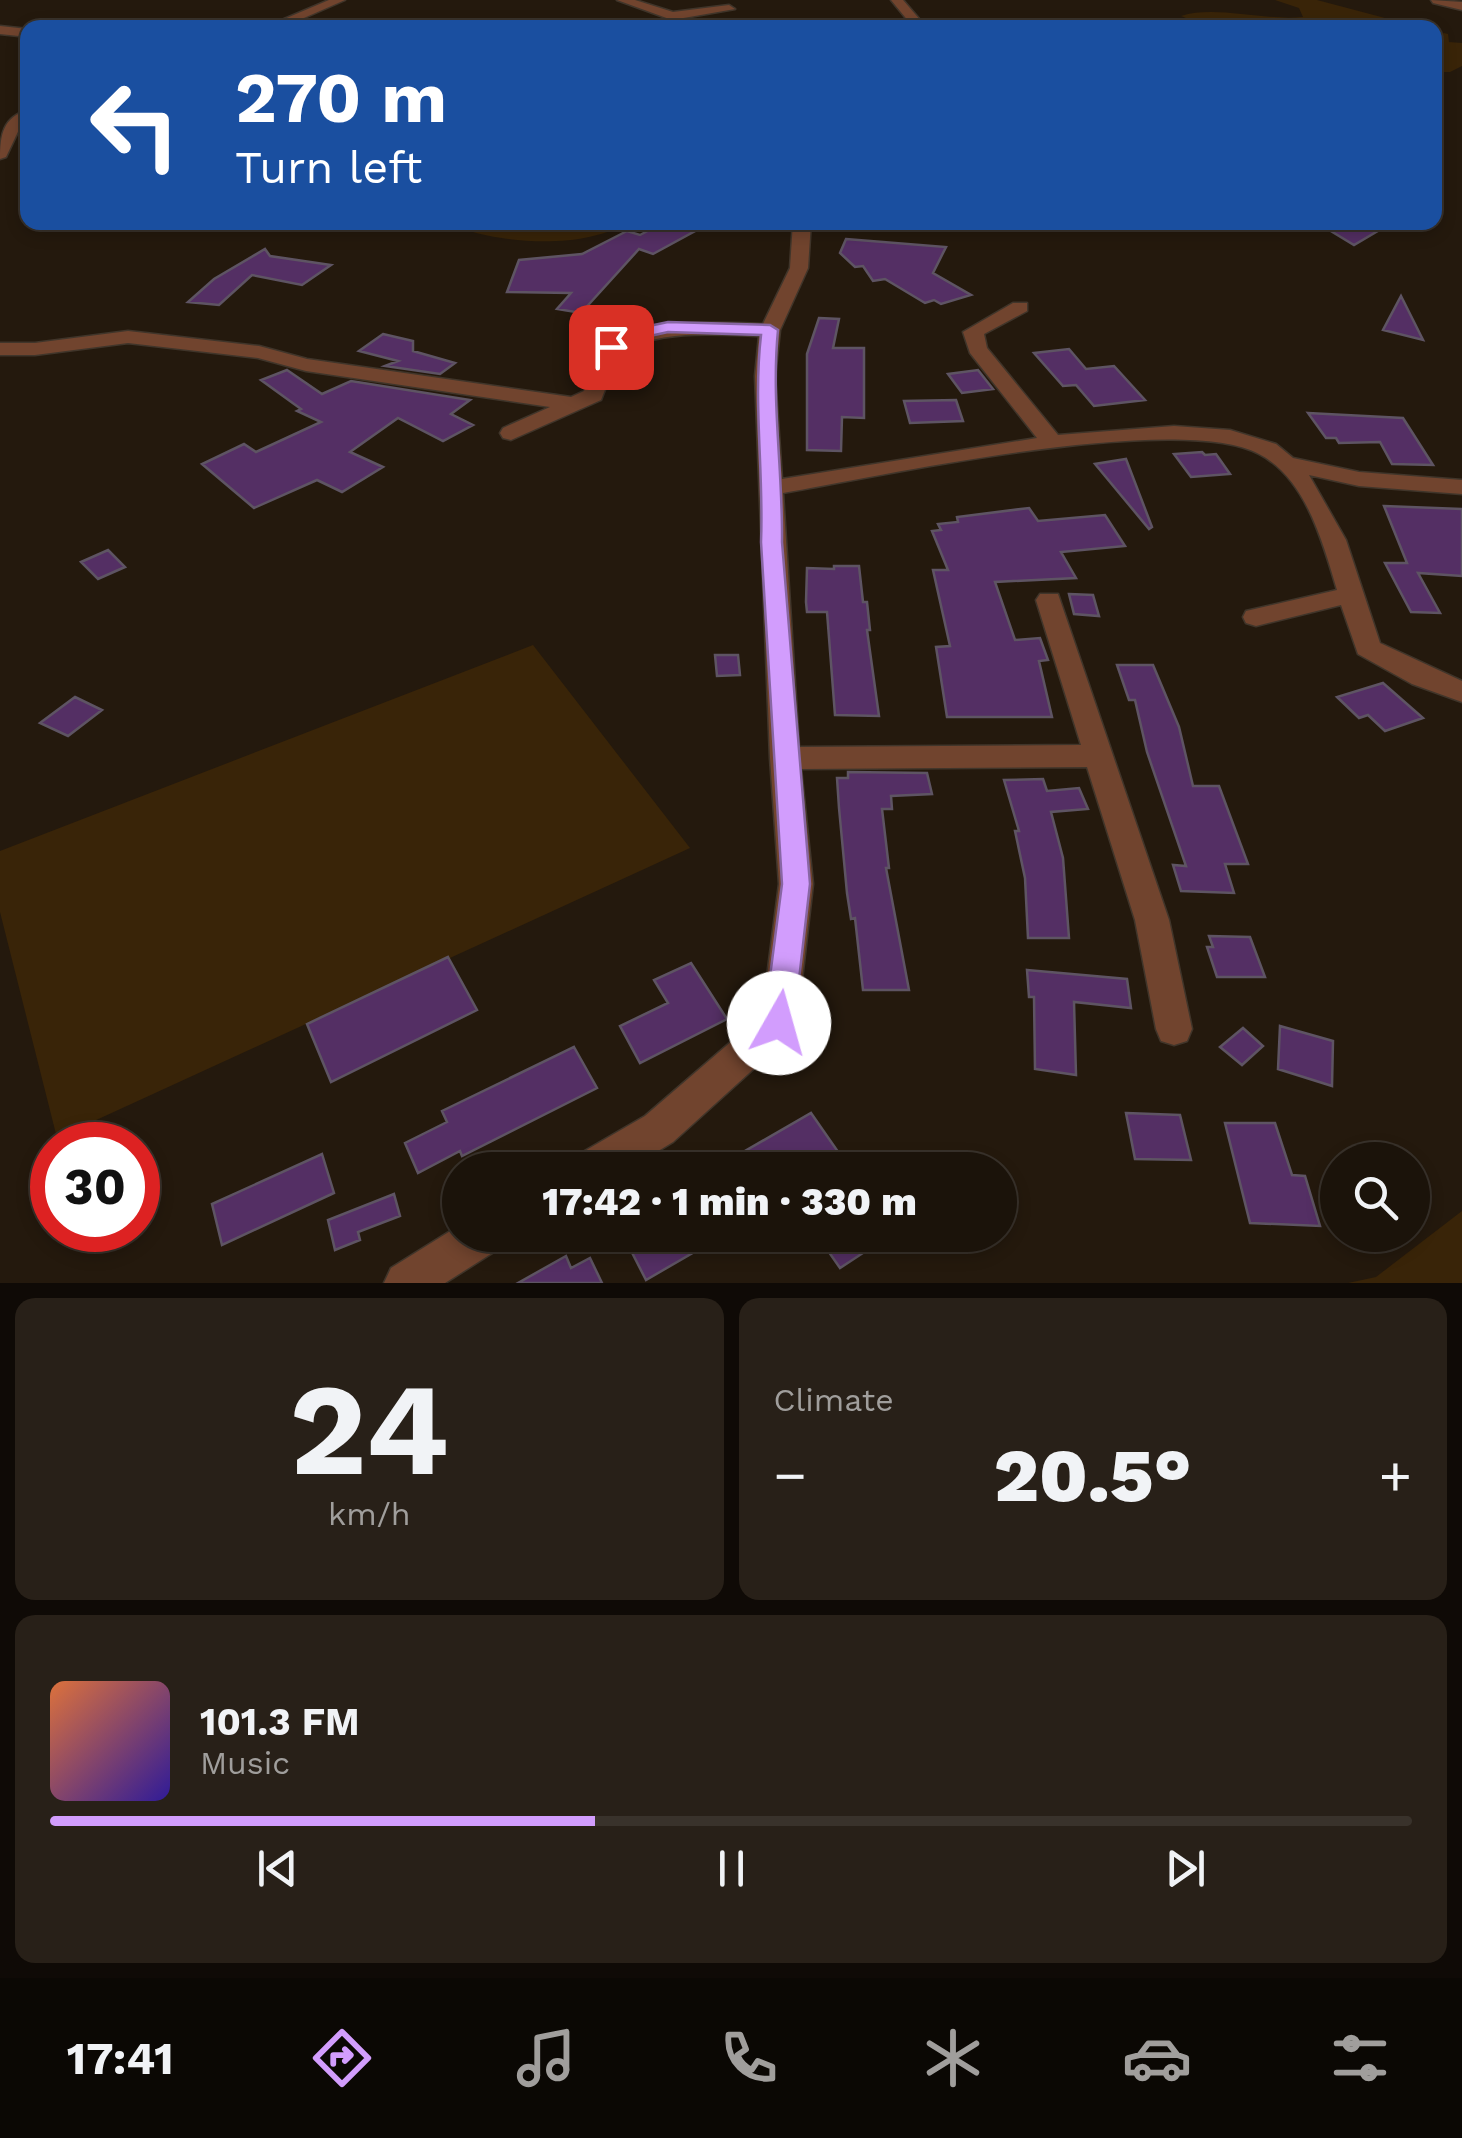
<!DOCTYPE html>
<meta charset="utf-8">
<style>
:root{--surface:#1b130a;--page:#282018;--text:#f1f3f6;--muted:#a09e9c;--line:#39322b;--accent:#d29dfd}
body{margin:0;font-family:"Work Sans",sans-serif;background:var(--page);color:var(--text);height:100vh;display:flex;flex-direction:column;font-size:38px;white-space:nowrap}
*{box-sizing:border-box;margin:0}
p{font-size:32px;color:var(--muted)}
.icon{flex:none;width:55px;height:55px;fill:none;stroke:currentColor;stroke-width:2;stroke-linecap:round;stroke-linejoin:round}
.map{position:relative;height:1283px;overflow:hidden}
.panel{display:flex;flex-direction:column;gap:15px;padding:15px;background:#0f0a06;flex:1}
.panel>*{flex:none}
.banner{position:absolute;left:20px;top:20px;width:1422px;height:210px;border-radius:20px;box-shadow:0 5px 15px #0003,0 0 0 2px var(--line);background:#1a4fa0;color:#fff;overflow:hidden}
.tools{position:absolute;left:1320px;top:1142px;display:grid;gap:20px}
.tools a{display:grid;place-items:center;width:110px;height:110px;border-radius:50%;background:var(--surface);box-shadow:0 5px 15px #0003,0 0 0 2px var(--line);font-size:50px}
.speed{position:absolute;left:30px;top:1122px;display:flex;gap:20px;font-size:50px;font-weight:700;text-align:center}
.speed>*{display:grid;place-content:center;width:130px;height:130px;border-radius:50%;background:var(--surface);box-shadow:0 5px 15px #0003,0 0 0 2px var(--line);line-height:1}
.speed .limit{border:15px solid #d22;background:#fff;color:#111}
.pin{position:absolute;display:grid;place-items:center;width:85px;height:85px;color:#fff;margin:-42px;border-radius:20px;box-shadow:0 5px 15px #0006}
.me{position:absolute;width:110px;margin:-55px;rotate:7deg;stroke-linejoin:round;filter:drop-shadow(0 0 8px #0008)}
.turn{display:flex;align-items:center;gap:35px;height:210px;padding:0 50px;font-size:45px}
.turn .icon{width:130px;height:130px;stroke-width:2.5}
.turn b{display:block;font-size:70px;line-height:85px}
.big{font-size:75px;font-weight:800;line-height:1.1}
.panel .widget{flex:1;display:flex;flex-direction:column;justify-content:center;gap:15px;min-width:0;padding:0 35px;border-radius:20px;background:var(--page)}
.panel .dial{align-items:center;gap:0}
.dial b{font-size:130px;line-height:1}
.song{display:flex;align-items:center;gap:30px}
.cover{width:120px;height:120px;border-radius:15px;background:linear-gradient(135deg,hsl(20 70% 55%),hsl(250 70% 35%))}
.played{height:10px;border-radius:5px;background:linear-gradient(90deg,var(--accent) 40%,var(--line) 40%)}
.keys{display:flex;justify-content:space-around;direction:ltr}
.heat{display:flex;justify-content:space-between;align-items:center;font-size:55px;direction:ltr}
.panel .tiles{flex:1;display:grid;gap:15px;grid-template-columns:1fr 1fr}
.widget:last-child{grid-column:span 2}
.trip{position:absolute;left:442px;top:1152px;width:575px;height:100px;border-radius:50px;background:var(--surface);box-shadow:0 5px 15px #0003,0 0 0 2px var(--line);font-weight:800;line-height:100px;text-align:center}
.dock{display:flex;height:160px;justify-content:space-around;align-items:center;background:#0b0804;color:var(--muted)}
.dock .icon{width:70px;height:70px}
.dock .on{color:var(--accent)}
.dock b{font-size:45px;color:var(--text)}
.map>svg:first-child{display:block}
.green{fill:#392408}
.building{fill:#542f64;stroke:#5e5463;stroke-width:2.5}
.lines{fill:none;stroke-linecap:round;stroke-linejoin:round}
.lane-casing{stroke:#40352a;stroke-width:4}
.street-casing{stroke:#40352a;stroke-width:3}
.lane{fill:#71442e;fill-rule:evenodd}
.street{fill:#71442e;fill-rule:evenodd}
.route{fill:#d29dfd;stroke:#8866a4;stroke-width:2.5}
</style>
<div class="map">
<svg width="1462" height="1283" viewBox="0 0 1462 1283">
<rect width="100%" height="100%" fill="#24190d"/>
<path class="green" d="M 1275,0 L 1317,0 L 1419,27 L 1208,27 L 1181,16 C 1216,5 1263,21 1303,17 L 1299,8 Z
M 1435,31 L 1448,34 L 1449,42 L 1462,43 L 1462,66 L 1450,72 L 1435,72 Z
M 449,223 L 643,223 C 624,225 608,233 589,237 C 549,246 486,241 449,223 Z
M 533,645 L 690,848 L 57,1138 L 0,912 L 0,851 Z
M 1462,1211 L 1462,1283 L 1348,1283 L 1376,1277 Z"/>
<path class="building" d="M 664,222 L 695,231 L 653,254 L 639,249 L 581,313 L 557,309 L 571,293 L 507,292 L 519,260 L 582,254 L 627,231 L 640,235 Z
M 1316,222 L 1393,222 L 1354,245 Z
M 846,239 L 946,247 L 933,273 L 971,295 L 941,304 L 934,300 L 925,303 L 885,279 L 873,281 L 863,266 L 855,267 L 840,253 Z
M 265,249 L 270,256 L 331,265 L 302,285 L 252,275 L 219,305 L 188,302 L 214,279 Z
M 1401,296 L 1423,340 L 1383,330 Z
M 819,318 L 839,319 L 833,348 L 864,348 L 864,418 L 842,417 L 841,451 L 807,450 L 807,354 Z
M 383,334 L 413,341 L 413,351 L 455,363 L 440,374 L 385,366 L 398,361 L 359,351 Z
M 1069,349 L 1086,369 L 1114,366 L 1145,400 L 1094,406 L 1076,385 L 1063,386 L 1034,353 Z
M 287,370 L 322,394 L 351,381 L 470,400 L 451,414 L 473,425 L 443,441 L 398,418 L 350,452 L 383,467 L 342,492 L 317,480 L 254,508 L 202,464 L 244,444 L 256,452 L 321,422 L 297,411 L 301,409 L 261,380 Z
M 978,370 L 993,389 L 962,393 L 948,374 Z
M 956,400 L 963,421 L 910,423 L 904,401 Z
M 1308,413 L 1403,418 L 1433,465 L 1392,464 L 1380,442 L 1339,443 L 1336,438 L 1326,438 Z
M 1202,452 L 1205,455 L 1216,454 L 1230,474 L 1191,477 L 1174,454 Z
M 1126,459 L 1152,527 L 1149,529 L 1095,464 Z
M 1384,506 L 1462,509 L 1462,576 L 1418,573 L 1440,613 L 1411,612 L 1385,563 L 1407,563 Z
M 1029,508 L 1038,521 L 1105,515 L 1125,546 L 1061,552 L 1076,578 L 995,582 L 1015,640 L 1040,638 L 1048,660 L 1039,661 L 1052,717 L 947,717 L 936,647 L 950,646 L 933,570 L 948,570 L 932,531 L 941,530 L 938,524 L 958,522 L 957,517 Z
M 108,550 L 125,567 L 98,579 L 81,562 Z
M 834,566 L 859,566 L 863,602 L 867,602 L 870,630 L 867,630 L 879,716 L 835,715 L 827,612 L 807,612 L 806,602 L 807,568 L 834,569 Z
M 1069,594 L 1093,595 L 1099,616 L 1074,614 Z
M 715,655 L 738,655 L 740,675 L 717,676 Z
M 1117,665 L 1153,665 L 1179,727 L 1193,786 L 1219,786 L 1248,864 L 1225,864 L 1234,893 L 1181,891 L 1173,865 L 1186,866 L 1147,752 L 1135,700 L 1129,700 Z
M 1383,683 L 1423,718 L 1385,731 L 1368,715 L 1359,718 L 1337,697 Z
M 75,697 L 102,710 L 68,736 L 40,723 Z
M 848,772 L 927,773 L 932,794 L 891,796 L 892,809 L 882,809 L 889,868 L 886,868 L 909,990 L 863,990 L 855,918 L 851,919 L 847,893 L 839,808 L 837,778 L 848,778 Z
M 1043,779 L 1047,791 L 1079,788 L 1088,809 L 1051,812 L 1063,858 L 1069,938 L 1028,938 L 1025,878 L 1015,831 L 1019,831 L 1004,780 Z
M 1209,936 L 1250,937 L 1265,977 L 1217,977 L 1207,947 L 1213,947 Z
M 448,957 L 477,1010 L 331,1082 L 307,1024 Z
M 691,963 L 727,1019 L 640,1063 L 620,1026 L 668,1003 L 654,980 Z
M 1027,970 L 1127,979 L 1131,1008 L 1074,1002 L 1076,1075 L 1035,1069 L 1034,997 L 1029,997 Z
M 1280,1026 L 1333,1041 L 1332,1086 L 1278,1069 Z
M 1243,1028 L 1263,1046 L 1242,1065 L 1220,1047 Z
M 574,1047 L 597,1088 L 462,1156 L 460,1151 L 418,1173 L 405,1143 L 447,1122 L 442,1111 Z
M 811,1113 L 841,1156 L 816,1170 L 712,1170 Z
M 1126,1113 L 1180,1115 L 1191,1160 L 1135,1159 Z
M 1225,1123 L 1275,1123 L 1292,1175 L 1305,1176 L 1320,1226 L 1250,1223 Z
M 322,1154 L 334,1193 L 222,1245 L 212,1204 Z
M 394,1194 L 400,1216 L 358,1232 L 360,1240 L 335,1250 L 328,1220 Z
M 623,1235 L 687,1235 L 696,1251 L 646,1280 Z
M 817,1235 L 855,1235 L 866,1251 L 840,1268 Z
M 566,1256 L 571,1268 L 590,1258 L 602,1283 L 518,1283 Z"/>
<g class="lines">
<defs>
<path id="lane" d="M 632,21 L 657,28 L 632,25 L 598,28 Z
M 718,22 L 720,25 L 699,28 L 700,27 Z"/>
<path id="street" d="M 329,0 L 345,0 L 281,28 L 263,28 Z
M 617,0 L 635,0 L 673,12 L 729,5 L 735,9 L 672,20 Z
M 891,0 L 903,0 L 927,28 L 914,28 Z
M 1431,0 L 1462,2 L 1462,10 L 1433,3 Z
M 0,26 L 28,29 L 28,37 L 0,34 Z
M 28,110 L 28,119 L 23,121 L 6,157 L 0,159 C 0,135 3,117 28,110 Z
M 793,222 L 811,222 L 808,268 L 780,330 L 775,376 L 782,479 L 1037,438 L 970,353 L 963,332 L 1013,303 L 1027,303 L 1027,311 L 984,334 L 987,348 L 1058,435 L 1174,426 L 1230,430 L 1276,444 L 1293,458 L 1359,472 L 1462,480 L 1462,494 L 1359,486 L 1309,475 L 1346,540 L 1380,643 L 1462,681 L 1462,702 L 1412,684 L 1358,654 L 1341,605 L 1256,626 L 1246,623 L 1243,617 L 1246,611 L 1337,590 C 1323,543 1306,478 1259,454 C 1178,411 881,476 783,493 L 799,747 L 1081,745 L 1036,600 L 1040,594 L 1058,594 L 1169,920 L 1192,1029 L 1187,1041 L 1174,1045 L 1161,1041 L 1156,1029 L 1135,920 L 1087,767 L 801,769 L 813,884 L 797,1023 L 792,1034 L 673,1142 L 627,1170 L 570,1170 L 576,1156 L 645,1116 L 762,1015 L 779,884 L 770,758 L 755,376 L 759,336 C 711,334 665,330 620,351 L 601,400 L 511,440 L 503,438 L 500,433 L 503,428 L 550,407 L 306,371 L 258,358 L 128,343 L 35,355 L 0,355 L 0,343 L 35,343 L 128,331 L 259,346 L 307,359 L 571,397 L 584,391 L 604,343 C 656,319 707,322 763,324 L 790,268 Z
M 460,1225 L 460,1235 L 503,1235 L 497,1250 L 445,1283 L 384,1283 L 391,1268 Z"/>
</defs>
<use href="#lane" class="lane-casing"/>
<use href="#street" class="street-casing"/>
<use href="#lane" class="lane"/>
<use href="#street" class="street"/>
</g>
<path class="route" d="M 668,322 L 770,325 L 778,330 C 771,401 783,471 782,542 L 810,884 L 794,1023 L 790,1032 L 779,1036 L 768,1032 L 764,1023 L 782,884 L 761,542 C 764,473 753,404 761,335 L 668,332 L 641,338 L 611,352 L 603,347 L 630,330 Z"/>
</svg>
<div class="tools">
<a><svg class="icon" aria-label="search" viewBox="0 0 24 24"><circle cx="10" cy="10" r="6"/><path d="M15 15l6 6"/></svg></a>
</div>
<div class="speed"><div class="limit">30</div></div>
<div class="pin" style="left:611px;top:347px;background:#d93025"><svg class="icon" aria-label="arrive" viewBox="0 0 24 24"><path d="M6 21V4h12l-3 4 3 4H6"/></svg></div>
<svg class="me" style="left:779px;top:1023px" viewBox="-20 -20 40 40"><circle r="19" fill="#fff"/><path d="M0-13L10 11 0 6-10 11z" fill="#d29dfd"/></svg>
<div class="trip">17:42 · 1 min · 330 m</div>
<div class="banner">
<div class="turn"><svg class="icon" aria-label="left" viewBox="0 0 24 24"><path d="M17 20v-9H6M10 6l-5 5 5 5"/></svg><div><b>270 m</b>Turn left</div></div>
</div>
</div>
<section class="panel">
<div class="tiles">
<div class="widget dial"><b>24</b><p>km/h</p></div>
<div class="widget"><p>Climate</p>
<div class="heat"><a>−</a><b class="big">20.5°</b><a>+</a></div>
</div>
<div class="widget">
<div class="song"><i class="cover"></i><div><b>101.3 FM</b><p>Music</p></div></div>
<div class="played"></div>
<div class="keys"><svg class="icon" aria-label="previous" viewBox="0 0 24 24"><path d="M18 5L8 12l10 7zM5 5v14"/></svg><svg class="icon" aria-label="pause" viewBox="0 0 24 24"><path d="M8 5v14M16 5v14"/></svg><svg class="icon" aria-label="next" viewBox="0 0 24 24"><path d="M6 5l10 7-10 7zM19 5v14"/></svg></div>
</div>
</div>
</section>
<nav class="dock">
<b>17:41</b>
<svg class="icon on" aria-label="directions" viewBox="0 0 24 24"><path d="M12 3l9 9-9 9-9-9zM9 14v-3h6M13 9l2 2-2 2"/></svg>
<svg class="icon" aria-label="music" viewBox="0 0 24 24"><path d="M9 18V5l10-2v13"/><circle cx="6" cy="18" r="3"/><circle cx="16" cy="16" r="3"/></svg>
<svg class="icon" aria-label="phone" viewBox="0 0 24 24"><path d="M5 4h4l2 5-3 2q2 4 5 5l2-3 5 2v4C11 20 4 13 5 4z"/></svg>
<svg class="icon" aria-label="climate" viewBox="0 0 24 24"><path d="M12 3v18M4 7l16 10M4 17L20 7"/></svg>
<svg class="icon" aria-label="car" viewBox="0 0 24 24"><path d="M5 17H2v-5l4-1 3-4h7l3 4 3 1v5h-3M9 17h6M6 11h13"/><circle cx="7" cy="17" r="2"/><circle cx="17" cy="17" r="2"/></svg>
<svg class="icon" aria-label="filters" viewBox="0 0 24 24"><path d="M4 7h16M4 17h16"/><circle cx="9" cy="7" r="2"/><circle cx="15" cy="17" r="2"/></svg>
</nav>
